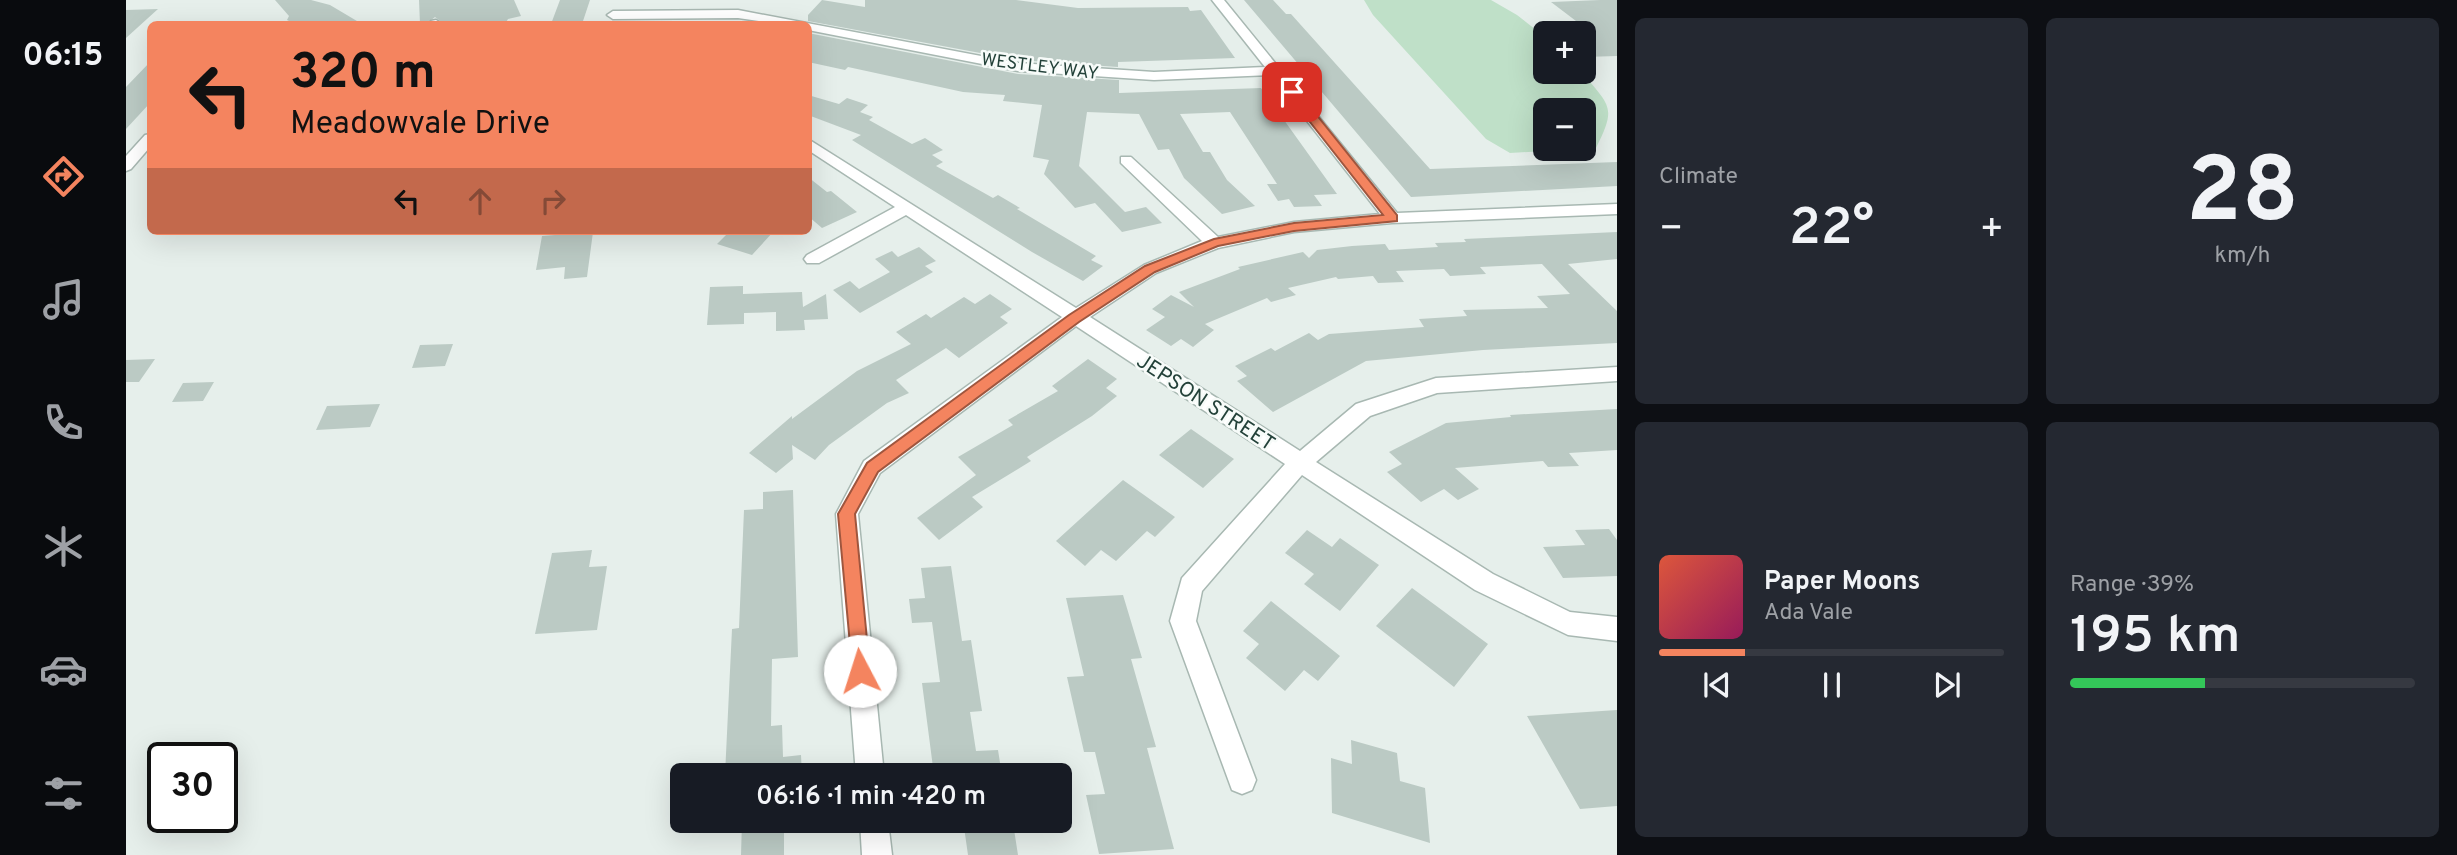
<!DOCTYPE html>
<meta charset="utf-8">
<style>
:root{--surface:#171b24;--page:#242831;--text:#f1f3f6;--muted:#9ea1a6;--line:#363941;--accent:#f4845f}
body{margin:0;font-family:Overpass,sans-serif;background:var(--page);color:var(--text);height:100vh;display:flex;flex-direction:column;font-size:26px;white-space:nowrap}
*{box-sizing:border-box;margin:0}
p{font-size:23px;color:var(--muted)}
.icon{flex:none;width:38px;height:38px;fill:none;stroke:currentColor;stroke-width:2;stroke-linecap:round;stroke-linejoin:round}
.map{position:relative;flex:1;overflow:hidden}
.details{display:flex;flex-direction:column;gap:18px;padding:18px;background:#0d0f14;width:840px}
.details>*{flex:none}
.guide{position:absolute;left:21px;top:21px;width:665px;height:214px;border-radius:10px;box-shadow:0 7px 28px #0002;background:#f4845f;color:#111;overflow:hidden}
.tools{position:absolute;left:1407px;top:21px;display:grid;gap:14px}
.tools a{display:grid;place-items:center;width:63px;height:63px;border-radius:10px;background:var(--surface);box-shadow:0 7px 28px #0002;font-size:35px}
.speed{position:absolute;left:21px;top:742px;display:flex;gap:14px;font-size:35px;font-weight:700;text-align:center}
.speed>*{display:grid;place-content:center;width:91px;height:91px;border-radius:50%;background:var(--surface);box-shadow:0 7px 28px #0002;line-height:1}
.speed .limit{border:4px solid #111;border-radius:10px;background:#fff;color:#111}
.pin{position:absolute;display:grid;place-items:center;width:60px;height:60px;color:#fff;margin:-30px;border-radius:14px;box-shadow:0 4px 10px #0006}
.me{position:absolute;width:77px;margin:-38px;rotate:355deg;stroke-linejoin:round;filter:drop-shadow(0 0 5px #0008)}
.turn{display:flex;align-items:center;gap:24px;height:147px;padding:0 28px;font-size:32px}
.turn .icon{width:91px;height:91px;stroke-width:2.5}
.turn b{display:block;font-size:49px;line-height:60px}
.lanes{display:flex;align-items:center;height:66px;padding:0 28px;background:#0003;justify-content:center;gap:35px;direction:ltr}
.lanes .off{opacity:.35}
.big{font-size:52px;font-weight:600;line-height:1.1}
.details .tile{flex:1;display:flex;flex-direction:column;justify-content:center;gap:10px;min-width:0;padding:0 24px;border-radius:10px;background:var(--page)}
.details .dial{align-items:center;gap:0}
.dial b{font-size:91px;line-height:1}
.song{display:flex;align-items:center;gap:21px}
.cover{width:84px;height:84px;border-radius:10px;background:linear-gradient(135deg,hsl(10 70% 55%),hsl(330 70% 35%))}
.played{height:7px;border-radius:4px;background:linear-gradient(90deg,var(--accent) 25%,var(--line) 25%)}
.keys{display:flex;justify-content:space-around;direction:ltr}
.heat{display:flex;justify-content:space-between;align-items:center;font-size:38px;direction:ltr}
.charge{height:10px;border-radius:5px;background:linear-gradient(90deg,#34c759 39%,var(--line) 0)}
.details .tiles{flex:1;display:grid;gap:18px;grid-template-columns:repeat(2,1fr)}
.trip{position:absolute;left:544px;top:763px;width:402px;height:70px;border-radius:10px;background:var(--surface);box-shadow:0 7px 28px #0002;font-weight:600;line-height:70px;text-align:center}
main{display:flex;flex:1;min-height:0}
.menu{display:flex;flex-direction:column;width:126px;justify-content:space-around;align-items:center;background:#090b0e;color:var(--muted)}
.menu .icon{width:49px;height:49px}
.menu .selected{color:var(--accent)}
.menu b{font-size:32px;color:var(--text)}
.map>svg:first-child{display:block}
.green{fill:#bfe0c8}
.building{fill:#bbcac4}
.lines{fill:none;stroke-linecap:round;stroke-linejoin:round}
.minor-casing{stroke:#a8b8b2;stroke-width:3}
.minor{fill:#fff;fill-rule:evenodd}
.route{fill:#f4845f;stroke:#9f563e;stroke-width:2}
.labels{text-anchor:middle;stroke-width:5;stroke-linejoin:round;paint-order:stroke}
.far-street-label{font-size:18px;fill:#24423a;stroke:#f7fbf9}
.street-label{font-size:21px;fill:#24423a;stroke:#f7fbf9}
</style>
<main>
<nav class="menu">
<b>06:15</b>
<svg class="icon selected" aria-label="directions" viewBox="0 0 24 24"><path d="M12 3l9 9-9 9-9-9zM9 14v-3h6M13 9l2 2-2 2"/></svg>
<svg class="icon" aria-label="music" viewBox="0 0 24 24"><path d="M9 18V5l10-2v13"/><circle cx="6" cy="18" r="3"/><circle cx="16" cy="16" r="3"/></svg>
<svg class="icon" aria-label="phone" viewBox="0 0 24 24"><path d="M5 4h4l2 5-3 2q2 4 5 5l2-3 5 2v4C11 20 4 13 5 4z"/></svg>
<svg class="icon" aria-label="climate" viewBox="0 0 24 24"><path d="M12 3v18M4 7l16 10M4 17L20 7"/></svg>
<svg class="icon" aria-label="car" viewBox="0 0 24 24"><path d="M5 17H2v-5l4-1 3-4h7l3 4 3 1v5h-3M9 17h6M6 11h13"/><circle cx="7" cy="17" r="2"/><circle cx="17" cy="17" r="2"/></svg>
<svg class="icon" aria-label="filters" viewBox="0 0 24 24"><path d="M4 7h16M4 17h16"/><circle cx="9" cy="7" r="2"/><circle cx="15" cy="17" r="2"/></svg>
</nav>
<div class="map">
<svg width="1491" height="855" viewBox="0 0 1491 855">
<rect width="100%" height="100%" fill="#e6efeb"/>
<path class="green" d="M 1238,0 L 1365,0 L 1391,15 L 1419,37 L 1419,72 L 1456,72 C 1484,107 1491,106 1470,148 L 1458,149 L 1458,110 L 1419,110 L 1419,149 L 1457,149 L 1384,153 L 1360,139 L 1247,15 Z"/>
<path class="building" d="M 149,0 L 185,0 L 204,5 L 236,24 L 198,22 L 169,24 L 161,20 L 163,16 Z
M 293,0 L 388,0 L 395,16 L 382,19 L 379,24 L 318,24 L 309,17 L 300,24 L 294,24 Z
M 434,0 L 464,0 L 456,24 L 425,24 Z
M 696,0 L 739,7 L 739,0 L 890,0 L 952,8 L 1062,7 L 1064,11 L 1075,10 L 1109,58 L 992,62 L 992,67 L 892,60 L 682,21 L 682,15 Z
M 1118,0 L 1147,0 L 1160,14 L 1165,14 L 1304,169 L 1491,162 L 1491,186 L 1285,197 Z
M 1474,0 L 1491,0 L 1491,56 L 1458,57 L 1458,21 L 1450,21 L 1425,2 Z
M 32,9 L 0,38 L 0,10 Z
M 682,33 L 892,74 L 993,80 L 993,93 L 1135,88 L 1211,194 L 1188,195 L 1196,206 L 1168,207 L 1163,199 L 1152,201 L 1141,184 L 1151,184 L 1104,112 L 1054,114 L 1077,152 L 1084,152 L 1101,180 L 1129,206 L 1096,214 L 1058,178 L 1043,149 L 1032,150 L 1013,114 L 961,112 L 953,166 L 999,212 L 1020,207 L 1036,223 L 996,232 L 969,203 L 949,208 L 918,174 L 923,160 L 907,157 L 916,105 L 877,101 L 879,95 L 837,92 L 722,67 L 719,70 L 682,62 Z
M 24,62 L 24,103 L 0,129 L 0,87 Z
M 682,95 L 713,104 L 721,98 L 742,105 L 734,112 L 747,117 L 743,120 L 786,144 L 799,138 L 817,150 L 806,155 L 817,162 L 810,166 L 867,198 L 872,195 L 894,208 L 891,209 L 970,256 L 965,260 L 977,266 L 957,281 L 906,252 L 726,140 L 735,135 L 682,115 Z
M 682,177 L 701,192 L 705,191 L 731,212 L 696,228 L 682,216 Z
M 604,231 L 648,231 L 626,255 L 591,244 Z
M 467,232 L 461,277 L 438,279 L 439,267 L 410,270 L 416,236 Z
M 1491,232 L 1491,259 L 1442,264 L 1491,311 L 1491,343 L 1357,350 L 1240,361 L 1147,412 L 1111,381 L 1121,376 L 1109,366 L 1145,348 L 1149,351 L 1183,333 L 1192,340 L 1203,334 L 1298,327 L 1293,319 L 1341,316 L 1337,310 L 1422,308 L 1411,296 L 1444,294 L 1416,264 L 1354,267 L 1360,274 L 1324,276 L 1318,269 L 1270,271 L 1278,282 L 1252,283 L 1247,276 L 1212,279 L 1210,277 L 1162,288 L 1170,295 L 1145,302 L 1141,298 L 1079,324 L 1088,330 L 1067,347 L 1055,339 L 1045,346 L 1020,330 L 1039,317 L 1026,309 L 1045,295 L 1068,307 L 1053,292 L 1114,269 L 1112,267 L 1177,252 L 1183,258 L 1191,250 L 1226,246 L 1259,244 L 1263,250 L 1312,247 L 1309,243 L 1340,242 L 1338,239 Z
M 793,247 L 810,261 L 799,266 L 807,272 L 734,313 L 707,290 L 724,281 L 733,289 L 764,272 L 749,259 L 766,251 L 772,257 Z
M 617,286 L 617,294 L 676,292 L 677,307 L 700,294 L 702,319 L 678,320 L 679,330 L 650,331 L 650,312 L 618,313 L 618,324 L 581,325 L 584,287 Z
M 864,294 L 886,309 L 874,317 L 882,323 L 833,358 L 820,348 L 770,380 L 783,393 L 761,403 L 703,445 L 689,460 L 666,445 L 667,459 L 650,473 L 623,453 L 666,416 L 666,419 L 731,371 L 785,344 L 770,332 L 800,314 L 805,318 L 838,297 L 849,304 Z
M 327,344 L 319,366 L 286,368 L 294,345 Z
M 29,359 L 13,382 L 0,382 L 0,360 Z
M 962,359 L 991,379 L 980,388 L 991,396 L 966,416 L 901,457 L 905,461 L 846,497 L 857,507 L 813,540 L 791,518 L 850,475 L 832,457 L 887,425 L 882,420 L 932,391 L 926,386 Z
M 88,382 L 77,401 L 46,402 L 57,383 Z
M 254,404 L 244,427 L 190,430 L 201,406 Z
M 1491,409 L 1491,450 L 1443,453 L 1453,466 L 1422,467 L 1417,461 L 1329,468 L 1353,489 L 1332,500 L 1318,489 L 1295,502 L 1261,472 L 1276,464 L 1263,452 L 1320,423 L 1385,417 L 1384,415 Z
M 1065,429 L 1108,459 L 1077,488 L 1033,455 Z
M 997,480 L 1049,517 L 1029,537 L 1021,531 L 990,561 L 975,550 L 959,566 L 930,541 Z
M 667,490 L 672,657 L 646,659 L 645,726 L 656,725 L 657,757 L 675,755 L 676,775 L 599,775 L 606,629 L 613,628 L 618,510 L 637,509 L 637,492 Z
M 1483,529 L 1491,540 L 1491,576 L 1437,578 L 1417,547 L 1459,545 L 1449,530 Z
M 1181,530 L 1206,547 L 1214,538 L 1253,565 L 1214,611 L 1178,584 L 1188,574 L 1159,553 Z
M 466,550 L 463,567 L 481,566 L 471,630 L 409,634 L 426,553 Z
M 825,566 L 836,641 L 845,640 L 856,711 L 844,712 L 850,751 L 872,750 L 876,775 L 808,775 L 796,683 L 814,682 L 806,622 L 786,623 L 783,599 L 799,598 L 795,568 Z
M 1286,588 L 1362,644 L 1328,687 L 1250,626 Z
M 997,595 L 1016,658 L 1005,659 L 1030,747 L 1021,748 L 1048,849 L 973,854 L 960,795 L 979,794 L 969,752 L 958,752 L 941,677 L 958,676 L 940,598 Z
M 1145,601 L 1214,656 L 1192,681 L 1178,670 L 1159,691 L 1120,658 L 1133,644 L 1117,631 Z
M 1491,710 L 1491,806 L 1454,809 L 1401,716 Z
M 1225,740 L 1271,753 L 1274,781 L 1299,788 L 1304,843 L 1206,813 L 1205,758 L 1226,764 Z
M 616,821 L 658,821 L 658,855 L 615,855 Z
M 887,823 L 892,855 L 842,855 L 838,827 Z"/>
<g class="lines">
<defs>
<path id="minor" d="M 1086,0 L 1098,0 L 1271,213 L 1491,204 L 1491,214 L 1266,223 L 1168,232 L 1092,248 L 1030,273 L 964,317 L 1174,451 L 1230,404 L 1310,378 L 1491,367 L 1491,381 L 1311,393 L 1244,416 L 1190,462 L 1367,574 L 1444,612 L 1491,617 L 1491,641 L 1442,635 L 1349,590 L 1176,475 L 1076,591 L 1070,621 L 1130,780 L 1126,790 L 1116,794 L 1106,790 L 1044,621 L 1056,578 L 1159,464 L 950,326 L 754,473 L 732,514 L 758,775 L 730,775 L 710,514 L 738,461 L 936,317 L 780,215 L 693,263 L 681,263 L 678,259 L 681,255 L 769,207 L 682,150 L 682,139 L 950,308 L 1018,265 L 1076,241 L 995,163 L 995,157 L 1005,157 L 1092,237 L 1168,222 L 1254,214 L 1145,75 L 1028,80 L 892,71 L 682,30 L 682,24 L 655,24 L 612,18 L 487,19 L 481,15 L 487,11 L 612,10 L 892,63 L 1028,72 L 1139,67 Z
M 310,20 L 316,24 L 303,24 L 305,21 Z
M 24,134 L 24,147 L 5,169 L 0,171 L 0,156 L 19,135 Z
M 734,821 L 762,821 L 766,855 L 736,855 Z"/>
</defs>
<use href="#minor" class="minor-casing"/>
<use href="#minor" class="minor"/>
</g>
<path class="route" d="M 1162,89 L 1170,89 L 1271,215 L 1271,221 L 1168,231 L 1092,246 L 1029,272 L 953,322 L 752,472 L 729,514 L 744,671 L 741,677 L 734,680 L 727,677 L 712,514 L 741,463 L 943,315 L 1019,266 L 1088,239 L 1168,223 L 1257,215 L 1162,94 Z"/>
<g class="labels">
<g class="far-street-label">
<text transform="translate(914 66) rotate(7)" y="6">WESTLEY WAY</text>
</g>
<g class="street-label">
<text transform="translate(1080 402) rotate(33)" y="7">JEPSON STREET</text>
</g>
</g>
</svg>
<div class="tools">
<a>+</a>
<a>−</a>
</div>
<div class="speed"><div class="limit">30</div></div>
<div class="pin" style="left:1166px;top:92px;background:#d93025"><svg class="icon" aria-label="arrive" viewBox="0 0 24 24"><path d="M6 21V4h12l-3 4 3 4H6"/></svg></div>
<svg class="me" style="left:734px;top:671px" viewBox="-20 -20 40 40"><circle r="19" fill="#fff"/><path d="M0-13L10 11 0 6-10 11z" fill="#f4845f"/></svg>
<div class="trip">06:16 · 1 min · 420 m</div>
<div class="guide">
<div class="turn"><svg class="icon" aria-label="left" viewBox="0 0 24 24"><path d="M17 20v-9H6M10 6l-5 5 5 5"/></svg><div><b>320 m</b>Meadowvale Drive</div></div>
<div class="lanes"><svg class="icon" aria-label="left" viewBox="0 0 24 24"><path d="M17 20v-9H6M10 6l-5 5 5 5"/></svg><svg class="icon off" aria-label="ahead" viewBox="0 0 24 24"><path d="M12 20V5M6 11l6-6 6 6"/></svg><svg class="icon off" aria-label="right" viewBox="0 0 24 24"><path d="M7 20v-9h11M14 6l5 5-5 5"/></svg></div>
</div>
</div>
<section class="details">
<div class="tiles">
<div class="tile"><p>Climate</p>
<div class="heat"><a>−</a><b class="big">22°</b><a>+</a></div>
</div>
<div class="tile dial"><b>28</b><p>km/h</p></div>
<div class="tile">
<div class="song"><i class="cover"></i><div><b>Paper Moons</b><p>Ada Vale</p></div></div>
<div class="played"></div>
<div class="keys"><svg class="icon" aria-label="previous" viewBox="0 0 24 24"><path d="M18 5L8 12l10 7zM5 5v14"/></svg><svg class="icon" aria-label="pause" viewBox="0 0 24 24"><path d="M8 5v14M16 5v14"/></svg><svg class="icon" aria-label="next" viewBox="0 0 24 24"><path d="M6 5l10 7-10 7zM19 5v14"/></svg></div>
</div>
<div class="tile"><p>Range · 39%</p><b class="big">195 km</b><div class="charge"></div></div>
</div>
</section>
</main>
